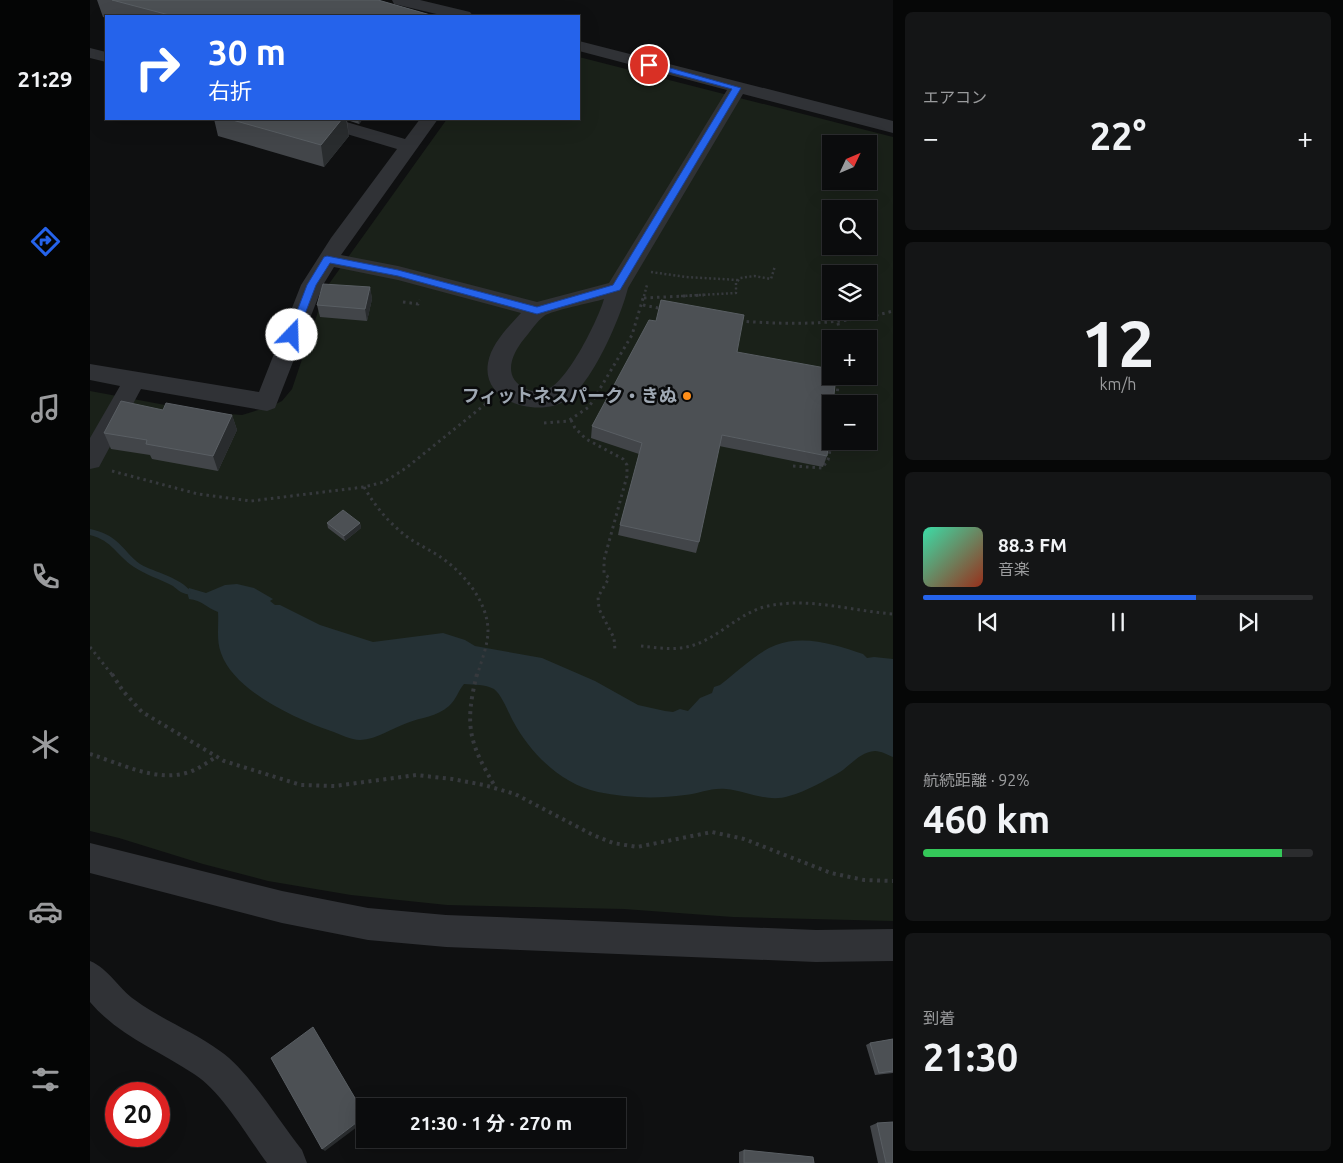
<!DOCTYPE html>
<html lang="ja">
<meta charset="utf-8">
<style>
:root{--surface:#0b0c0d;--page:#141516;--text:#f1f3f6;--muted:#9a9b9d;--line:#2b2c2e;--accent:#2563eb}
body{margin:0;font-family:Ubuntu,"Noto Sans JP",sans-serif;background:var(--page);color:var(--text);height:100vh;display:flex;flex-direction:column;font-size:19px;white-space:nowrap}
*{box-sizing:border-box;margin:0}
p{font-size:16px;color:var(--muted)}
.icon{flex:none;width:28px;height:28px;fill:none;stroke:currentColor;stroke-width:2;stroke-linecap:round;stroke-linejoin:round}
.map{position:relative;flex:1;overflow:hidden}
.panel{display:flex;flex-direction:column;gap:12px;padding:12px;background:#060707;width:450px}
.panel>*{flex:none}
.top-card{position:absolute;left:15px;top:15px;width:475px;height:105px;border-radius:0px;box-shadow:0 5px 20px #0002,0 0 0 1px var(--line);background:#2563eb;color:#fff;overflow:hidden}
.needle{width:32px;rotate:46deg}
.buttons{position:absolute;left:732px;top:135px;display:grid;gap:10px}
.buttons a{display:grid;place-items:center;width:55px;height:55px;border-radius:0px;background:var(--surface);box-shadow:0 5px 20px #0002,0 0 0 1px var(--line);font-size:25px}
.speed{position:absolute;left:15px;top:1082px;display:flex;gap:10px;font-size:25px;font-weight:700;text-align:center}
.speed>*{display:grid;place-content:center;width:65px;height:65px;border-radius:50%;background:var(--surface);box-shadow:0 5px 20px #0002,0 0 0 1px var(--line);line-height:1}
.speed .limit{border:8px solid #d22;background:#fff;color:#111}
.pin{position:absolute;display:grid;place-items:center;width:42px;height:42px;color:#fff;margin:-21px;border:2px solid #fff;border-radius:50%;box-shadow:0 1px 5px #0007}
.me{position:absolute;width:55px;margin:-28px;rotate:21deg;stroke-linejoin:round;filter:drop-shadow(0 0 4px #0008)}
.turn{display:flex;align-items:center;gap:18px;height:105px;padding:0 20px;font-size:22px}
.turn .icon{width:65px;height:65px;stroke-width:2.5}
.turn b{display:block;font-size:35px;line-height:42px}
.big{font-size:38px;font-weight:700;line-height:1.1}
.panel .card{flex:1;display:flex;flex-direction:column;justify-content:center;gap:8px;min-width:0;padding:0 18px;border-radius:8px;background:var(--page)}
.panel .dial{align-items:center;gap:0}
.dial b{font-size:65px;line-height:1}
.song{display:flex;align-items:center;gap:15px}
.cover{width:60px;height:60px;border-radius:8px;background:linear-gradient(135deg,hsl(160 70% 55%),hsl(10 70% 35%))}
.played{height:5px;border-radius:2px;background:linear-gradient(90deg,var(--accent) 70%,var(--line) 70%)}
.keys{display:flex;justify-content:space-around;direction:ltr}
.heat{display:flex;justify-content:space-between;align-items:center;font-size:28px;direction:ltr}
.charge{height:8px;border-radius:4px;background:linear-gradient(90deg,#34c759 92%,var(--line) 0)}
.trip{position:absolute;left:266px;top:1098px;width:270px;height:50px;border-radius:0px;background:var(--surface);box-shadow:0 5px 20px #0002,0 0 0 1px var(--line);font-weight:700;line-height:50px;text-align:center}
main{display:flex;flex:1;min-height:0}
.tab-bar{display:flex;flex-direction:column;width:90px;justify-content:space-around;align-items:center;background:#040505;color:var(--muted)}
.tab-bar .icon{width:35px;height:35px}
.tab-bar .on{color:var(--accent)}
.tab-bar b{font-size:22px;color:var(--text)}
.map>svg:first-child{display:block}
.green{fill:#1a2119;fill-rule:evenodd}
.water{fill:#253135}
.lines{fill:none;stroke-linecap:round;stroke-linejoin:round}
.stream{fill:#253135;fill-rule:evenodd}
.path-far2{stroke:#36393d;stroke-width:2.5;stroke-dasharray:2 2.5;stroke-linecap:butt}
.path-far1{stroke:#36393d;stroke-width:3;stroke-dasharray:2.5 4;stroke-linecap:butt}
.path{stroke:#36393d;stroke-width:4;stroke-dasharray:3 4.5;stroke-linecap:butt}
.minor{fill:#303236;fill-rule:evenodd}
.wall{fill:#424549}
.shaded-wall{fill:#292c2e}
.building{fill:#4c5054;stroke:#595e63}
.route{fill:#2563eb;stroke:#184099}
.poi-dot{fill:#ff8e19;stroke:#0a0b0c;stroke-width:2}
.labels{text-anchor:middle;stroke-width:5;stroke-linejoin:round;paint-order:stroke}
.poi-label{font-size:18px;font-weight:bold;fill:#9fa8b3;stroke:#0a0b0c;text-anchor:end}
</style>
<main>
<nav class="tab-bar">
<b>21:29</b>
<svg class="icon on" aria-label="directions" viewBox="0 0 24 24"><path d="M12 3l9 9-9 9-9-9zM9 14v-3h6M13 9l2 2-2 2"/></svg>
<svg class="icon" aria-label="music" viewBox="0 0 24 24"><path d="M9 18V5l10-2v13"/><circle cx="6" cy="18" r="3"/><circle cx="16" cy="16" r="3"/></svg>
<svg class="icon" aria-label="phone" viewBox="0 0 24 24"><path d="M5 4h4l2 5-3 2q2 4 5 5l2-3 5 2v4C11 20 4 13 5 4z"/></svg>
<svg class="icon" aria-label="climate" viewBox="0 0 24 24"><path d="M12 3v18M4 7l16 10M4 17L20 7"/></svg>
<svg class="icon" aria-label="car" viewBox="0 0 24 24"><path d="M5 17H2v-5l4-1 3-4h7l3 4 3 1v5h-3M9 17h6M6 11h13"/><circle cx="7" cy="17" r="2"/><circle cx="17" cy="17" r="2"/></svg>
<svg class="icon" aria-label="filters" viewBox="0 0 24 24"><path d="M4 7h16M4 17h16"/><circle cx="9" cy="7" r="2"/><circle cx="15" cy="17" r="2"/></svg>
</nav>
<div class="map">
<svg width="803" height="1163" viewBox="0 0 803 1163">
<rect width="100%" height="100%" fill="#0f1011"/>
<path class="green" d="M 489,57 L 803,137 L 803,921 L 643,917 L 534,909 L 357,905 L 261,895 L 178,881 L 113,864 L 29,838 L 0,831 L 0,391 L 113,412 L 152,415 L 184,405 L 192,401 L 202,389 L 236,288 L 357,119 L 489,119 ZM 741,144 L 779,144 L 779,181 L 741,181 ZM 741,209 L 779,209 L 779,246 L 741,246 ZM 741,274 L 779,274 L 779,311 L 741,311 ZM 741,339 L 779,339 L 779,376 L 741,376 ZM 741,404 L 779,404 L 779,441 L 741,441 Z"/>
<path class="water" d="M 147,584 L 164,588 L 183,599 L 180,601 L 185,605 L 190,605 L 230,625 L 283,642 L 353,633 L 375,640 L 385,646 L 452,658 L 505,681 L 548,705 L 575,711 L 583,712 L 590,709 L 598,711 L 610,698 L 622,693 L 624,687 L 630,685 C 646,673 667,652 686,645 C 714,634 747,645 773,654 L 777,658 L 784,657 L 803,659 L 803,757 C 798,755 791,751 785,751 C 770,752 762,764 750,772 C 734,781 717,791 699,796 C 678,803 657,791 636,789 C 623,787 607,794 595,795 C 567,799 536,798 508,792 C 471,784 440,753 423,721 C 418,712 412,695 404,689 C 395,684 384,685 374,684 C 368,691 366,700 359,706 C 346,717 332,717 317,723 C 302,728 288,739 270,740 C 261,740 250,734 241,731 C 206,719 144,691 131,653 C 126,640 129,625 128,612 C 117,608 112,600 99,599 L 97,592 L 99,588 L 116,593 L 135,585 Z"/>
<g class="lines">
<path class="stream" d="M 0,529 C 9,531 18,534 25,540 C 34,547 40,557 50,564 C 66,573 90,577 101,592 L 100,594 C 93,595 88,590 83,586 C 70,579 56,575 44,567 C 26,555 23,541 0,535 Z"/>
<path class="path-far2" d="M 561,272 L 596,277 L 648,280
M 554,296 L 557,285
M 591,296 L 646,293 L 646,283 L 650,278 L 664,276 L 681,279 L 685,266"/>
<path class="path-far1" d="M 554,298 L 614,295
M 313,302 L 328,304 L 330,300
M 553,305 L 573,309
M 650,321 C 703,325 752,325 803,311
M 748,323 L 751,339
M 746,404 L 749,376
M 481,420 L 485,428 L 496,439 L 533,459 L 537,465 L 537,476 L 514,560 L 514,573 L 519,578 L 508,597 L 509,609 L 524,638 L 525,650
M 454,423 L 478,421 L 499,407 L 542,335 L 554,295
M 703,466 L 732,468 L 738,460 L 742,441
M 22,471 L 108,494 L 161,501 L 274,487 L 294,482 L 316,468 L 398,402
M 274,487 C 285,506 299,523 316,536 C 327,544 338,549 349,556 C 372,571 398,601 398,631 C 398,645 391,662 387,676
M 551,646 C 568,648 587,651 604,645 C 631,636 650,612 678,606 C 719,597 762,611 803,614
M 0,647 L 23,676"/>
<path class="path" d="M 22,674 L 33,691 L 52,712 L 134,761 L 211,785 L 245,786 L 326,775 L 362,779 L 394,785 L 425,794 L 503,835 L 523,843 L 547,847 L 622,832 L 654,839 L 741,873 L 774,880 L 803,881
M 387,674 C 374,726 379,743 406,788
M 0,754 C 29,763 65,782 96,773 C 107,770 117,763 127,756"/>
<path class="minor" d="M 302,0 L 330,0 L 380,12 L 383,16 L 355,16 L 304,4 Z
M 489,41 L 803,121 L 803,133 L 653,94 L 538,288 C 531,317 502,384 477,400 C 450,418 391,403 398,363 C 401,344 418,327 431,313 L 308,280 L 244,267 L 233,285 L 185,408 L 177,411 L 51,389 L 9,467 L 0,469 L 0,438 L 30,386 L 0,380 L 0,364 L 169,392 L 211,285 L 241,238 L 307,149 L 220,123 L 218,119 L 246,119 L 315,139 L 330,119 L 348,119 L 251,255 L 308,266 L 447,302 L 519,283 L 637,90 L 489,51 ZM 514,299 C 508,320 478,381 458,389 C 452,392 442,392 436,389 C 412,378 421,355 434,339 C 440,332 447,321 454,316 C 463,310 501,303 514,299 Z
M 0,48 L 16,52 L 16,62 L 0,58 Z
M 0,843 L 192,891 L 278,908 L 356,915 L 726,930 L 803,929 L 803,961 L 726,962 L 356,947 L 278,940 L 192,923 L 0,873 Z
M 0,961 C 19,969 28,988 45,1000 C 72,1020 103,1031 130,1051 C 159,1071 189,1121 212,1150 L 217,1163 L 177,1163 C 157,1136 132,1092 104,1074 C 68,1050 29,1036 0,1002 Z"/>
</g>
<path class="wall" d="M 7,0 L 288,0 L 344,16 L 16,16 L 16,18 L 13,17 Z
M 124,119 L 273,119 L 269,124 L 257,120 L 259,136 L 234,167 L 128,136 Z
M 280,287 L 282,299 L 277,321 L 230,317 L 227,305 Z
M 647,352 L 737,456 L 733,467 L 629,446 L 609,542 L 606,553 L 528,535 L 530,525 L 549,454 L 501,438 L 502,426 Z
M 73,410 L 142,415 L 147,430 L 128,471 L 62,459 L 60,455 L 21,449 L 14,433 Z
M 237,523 L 270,523 L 271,528 L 255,541 L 238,528 Z
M 803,1039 L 803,1073 L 785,1075 L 776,1045 L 780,1043 Z
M 787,1123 L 803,1163 L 788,1163 L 780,1126 Z
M 654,1150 L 724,1163 L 649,1163 L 649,1152 Z"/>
<path class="shaded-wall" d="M 252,119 L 256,119 L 259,136 L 234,167 L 231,145 Z
M 268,119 L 273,119 L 269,124 Z
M 280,287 L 282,299 L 277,321 L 275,309 Z
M 142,415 L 147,430 L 128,471 L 123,456 Z
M 270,523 L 271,528 L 255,541 L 254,536 Z
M 223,1027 L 275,1114 L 275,1115 Z
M 275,1116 L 275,1121 L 235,1151 L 232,1149 Z"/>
<path class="building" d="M 22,0 L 288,0 L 344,16 L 83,16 Z
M 139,119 L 252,119 L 231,145 Z
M 233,284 L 280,287 L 275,309 L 227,305 Z
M 571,300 L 654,315 L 647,352 L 741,369 L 741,376 L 746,376 L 743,404 L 741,404 L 741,422 L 737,456 L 632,435 L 609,542 L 530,525 L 552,443 L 502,426 L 559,320 L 566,321 Z
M 31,401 L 73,410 L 76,403 L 142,415 L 123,456 L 56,444 L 57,440 L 14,433 Z
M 253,510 L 270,523 L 254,536 L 237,523 Z
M 223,1027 L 275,1115 L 275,1116 L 232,1149 L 181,1058 Z
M 803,1039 L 803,1071 L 789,1073 L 780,1043 Z
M 803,1122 L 803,1163 L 796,1163 L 787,1123 Z
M 654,1150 L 723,1157 L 724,1163 L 654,1163 Z"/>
<path class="route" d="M 559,62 L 651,88 L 530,290 L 447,314 L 308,276 L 240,263 L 226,285 L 207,335 L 202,338 L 199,337 L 198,335 L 217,285 L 234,257 L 237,256 L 308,270 L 447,307 L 523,285 L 642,89 L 556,66 L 556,63 Z"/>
<circle class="poi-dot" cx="597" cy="396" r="5"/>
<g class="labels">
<g class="poi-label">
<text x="587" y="402">フィットネスパーク・きぬ</text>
</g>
</g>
</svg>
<div class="buttons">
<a><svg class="needle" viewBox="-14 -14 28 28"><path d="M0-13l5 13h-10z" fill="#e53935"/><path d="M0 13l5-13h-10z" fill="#9a9b9d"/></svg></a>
<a><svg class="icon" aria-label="search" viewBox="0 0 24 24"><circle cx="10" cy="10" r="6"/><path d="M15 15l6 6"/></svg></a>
<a><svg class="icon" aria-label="layers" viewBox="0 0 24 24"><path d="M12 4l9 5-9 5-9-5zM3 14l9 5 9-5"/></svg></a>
<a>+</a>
<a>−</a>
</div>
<div class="speed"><div class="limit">20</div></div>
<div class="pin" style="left:559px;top:65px;background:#d93025"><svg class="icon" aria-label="arrive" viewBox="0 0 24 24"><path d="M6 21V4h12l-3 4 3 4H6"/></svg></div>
<svg class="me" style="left:202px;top:335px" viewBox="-20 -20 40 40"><circle r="19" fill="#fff"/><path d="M0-13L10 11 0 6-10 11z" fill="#2563eb"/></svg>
<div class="trip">21:30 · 1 分 · 270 m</div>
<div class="top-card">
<div class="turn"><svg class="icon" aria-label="right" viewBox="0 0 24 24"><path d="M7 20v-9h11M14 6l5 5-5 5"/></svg><div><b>30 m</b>右折</div></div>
</div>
</div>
<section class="panel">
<div class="card"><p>エアコン</p>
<div class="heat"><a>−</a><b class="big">22°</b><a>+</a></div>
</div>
<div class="card dial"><b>12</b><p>km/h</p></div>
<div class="card">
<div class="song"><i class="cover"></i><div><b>88.3 FM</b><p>音楽</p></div></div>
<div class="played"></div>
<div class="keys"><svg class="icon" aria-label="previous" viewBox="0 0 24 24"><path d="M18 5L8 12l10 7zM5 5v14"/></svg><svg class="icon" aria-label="pause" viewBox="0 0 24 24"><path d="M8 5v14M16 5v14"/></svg><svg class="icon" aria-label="next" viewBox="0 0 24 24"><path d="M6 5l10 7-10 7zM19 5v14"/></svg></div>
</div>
<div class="card"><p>航続距離 · 92%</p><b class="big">460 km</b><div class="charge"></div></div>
<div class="card"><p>到着</p><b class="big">21:30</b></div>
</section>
</main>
